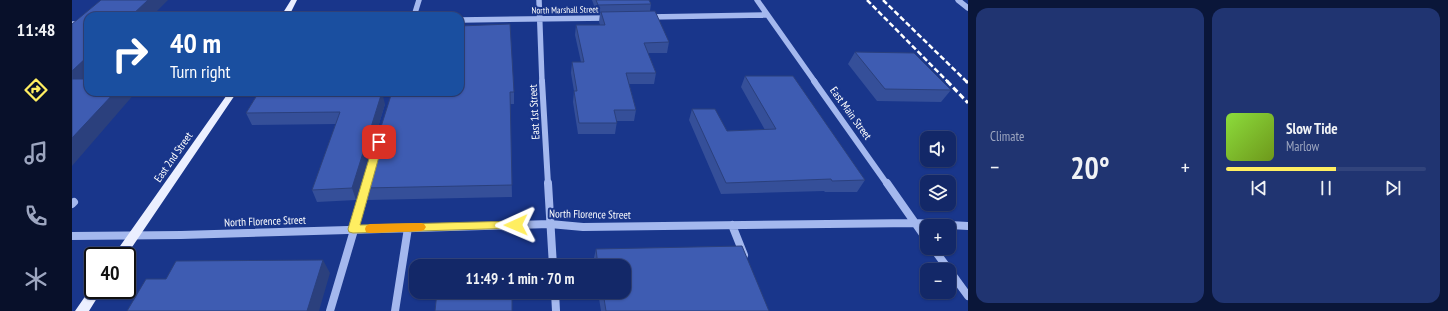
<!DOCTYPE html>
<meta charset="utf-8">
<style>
:root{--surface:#132868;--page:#203471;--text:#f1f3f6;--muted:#9da6c0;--line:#32447c;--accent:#ffee61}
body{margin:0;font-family:"PT Sans Narrow",sans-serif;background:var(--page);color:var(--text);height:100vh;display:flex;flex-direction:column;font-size:15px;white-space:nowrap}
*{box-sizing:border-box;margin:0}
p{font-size:13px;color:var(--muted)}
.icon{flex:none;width:22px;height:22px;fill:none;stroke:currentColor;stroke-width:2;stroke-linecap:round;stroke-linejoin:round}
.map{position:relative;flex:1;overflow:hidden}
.side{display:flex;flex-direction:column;gap:8px;padding:8px;background:#0a1639;width:480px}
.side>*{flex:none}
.hud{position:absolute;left:12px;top:12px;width:380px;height:84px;border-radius:12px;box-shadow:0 1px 3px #0004,0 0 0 1px var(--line);background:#1a4fa0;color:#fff;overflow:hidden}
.buttons{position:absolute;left:848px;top:131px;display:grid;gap:8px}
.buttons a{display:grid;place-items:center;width:36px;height:36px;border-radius:8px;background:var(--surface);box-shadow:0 1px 3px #0004,0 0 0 1px var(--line);font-size:20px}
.speed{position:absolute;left:12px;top:247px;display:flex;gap:8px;font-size:20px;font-weight:700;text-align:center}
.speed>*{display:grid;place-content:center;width:52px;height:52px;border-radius:50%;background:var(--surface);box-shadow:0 1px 3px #0004,0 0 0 1px var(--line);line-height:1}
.speed .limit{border:2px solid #111;border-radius:6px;background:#fff;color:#111}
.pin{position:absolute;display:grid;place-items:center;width:34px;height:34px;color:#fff;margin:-17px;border-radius:8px;box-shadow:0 2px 6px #0006}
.me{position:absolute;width:44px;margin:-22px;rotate:269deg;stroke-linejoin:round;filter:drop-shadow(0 0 3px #0008)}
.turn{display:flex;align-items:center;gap:14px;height:84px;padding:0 20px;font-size:18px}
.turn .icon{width:52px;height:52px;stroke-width:2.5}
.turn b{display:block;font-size:28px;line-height:34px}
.big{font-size:30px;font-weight:800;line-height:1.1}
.side .widget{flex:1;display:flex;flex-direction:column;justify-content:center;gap:6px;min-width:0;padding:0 14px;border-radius:12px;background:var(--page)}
.song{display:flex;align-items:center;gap:12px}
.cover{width:48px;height:48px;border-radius:6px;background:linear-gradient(135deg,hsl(90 70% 55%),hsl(80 70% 35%))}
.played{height:4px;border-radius:2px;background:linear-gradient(90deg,var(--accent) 55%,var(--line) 55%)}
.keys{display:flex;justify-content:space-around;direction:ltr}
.heat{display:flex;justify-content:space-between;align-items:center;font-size:22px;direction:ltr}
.side .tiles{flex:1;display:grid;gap:8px;grid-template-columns:repeat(2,1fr)}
.trip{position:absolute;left:337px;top:259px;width:222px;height:40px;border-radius:12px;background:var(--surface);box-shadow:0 1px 3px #0004,0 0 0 1px var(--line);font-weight:800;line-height:40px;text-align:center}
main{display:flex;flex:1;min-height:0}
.tab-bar{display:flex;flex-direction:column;width:72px;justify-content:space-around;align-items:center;background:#08102a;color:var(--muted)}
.tab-bar .icon{width:28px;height:28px}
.tab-bar .current{color:var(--accent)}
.tab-bar b{font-size:18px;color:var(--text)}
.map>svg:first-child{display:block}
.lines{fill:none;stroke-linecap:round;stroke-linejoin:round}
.minor-far2{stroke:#a4b8ee;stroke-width:5.5}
.minor-far1{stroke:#a4b8ee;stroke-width:6}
.minor{stroke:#a4b8ee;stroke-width:8}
.major{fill:#ebefff;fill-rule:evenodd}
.rail-far1{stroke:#fff;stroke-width:2.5;stroke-dasharray:5.5 2.5;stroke-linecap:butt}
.rail{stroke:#fff;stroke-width:3;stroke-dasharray:6 3;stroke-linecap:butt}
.wall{fill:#354f99}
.shaded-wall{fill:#2b407d}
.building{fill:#3e5cb2;stroke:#2b407d}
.route{fill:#ffee61;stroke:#a69b3f}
.slow{fill:#f59e0b}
.labels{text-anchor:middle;stroke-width:4;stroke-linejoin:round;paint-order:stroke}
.far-street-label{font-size:9px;fill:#fff;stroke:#19368b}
.street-label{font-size:11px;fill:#fff;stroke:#19368b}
</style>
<main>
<nav class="tab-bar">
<b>11:48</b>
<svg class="icon current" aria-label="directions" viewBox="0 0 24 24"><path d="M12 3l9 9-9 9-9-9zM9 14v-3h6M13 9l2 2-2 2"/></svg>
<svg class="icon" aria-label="music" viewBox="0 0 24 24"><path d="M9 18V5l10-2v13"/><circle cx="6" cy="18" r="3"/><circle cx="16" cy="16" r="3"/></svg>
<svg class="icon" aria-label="phone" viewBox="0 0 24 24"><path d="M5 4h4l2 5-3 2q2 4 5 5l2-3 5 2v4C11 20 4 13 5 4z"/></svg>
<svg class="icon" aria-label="climate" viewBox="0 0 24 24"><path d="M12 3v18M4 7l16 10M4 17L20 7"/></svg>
</nav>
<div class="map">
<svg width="896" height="311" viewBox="0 0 896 311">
<rect width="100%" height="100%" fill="#19368b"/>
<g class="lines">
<path class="minor-far2" d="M 467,0 L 470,82
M 685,0 L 743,82
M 886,0 L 896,8
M 342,16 L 347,0
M 577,17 L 694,15
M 388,20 L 536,18
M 0,24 L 16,24"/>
<path class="minor-far1" d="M 470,81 L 476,184
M 742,81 L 815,184"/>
<path class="minor" d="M 476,183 L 481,266
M 815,183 L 855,240
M 0,204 L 2,202
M 660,225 L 672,255
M 0,236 L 109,235 L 478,224 L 511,227 L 843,223 L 896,226
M 861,248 L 896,296
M 483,292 L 484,311
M 258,311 L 296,183
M 323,311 L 336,228"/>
<path class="major" d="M 219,0 L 225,0 L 217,16 L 209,16 Z
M 157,92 L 165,92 L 54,256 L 41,256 Z
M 21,285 L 21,290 L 30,290 L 17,311 L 3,311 Z"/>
<path class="rail-far1" d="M 795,0 L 876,82
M 811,0 L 895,82"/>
<path class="rail" d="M 875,81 L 896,103
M 894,81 L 896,83"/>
</g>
<path class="wall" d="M 520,0 L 577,0 L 579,4 L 578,11 L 597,42 L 595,53 L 576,53 L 584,73 L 582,84 L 557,84 L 564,110 L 562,121 L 545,121 L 543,134 L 506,134 L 501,102 L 502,91 L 499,73 L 500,62 L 509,62 L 503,35 L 504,25 L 528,25 L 527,22 L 528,13 L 525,14 Z
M 783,52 L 879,90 L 869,102 L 805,101 L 776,64 Z
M 673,76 L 793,180 L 785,192 L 753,192 L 752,191 L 649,194 L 617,120 L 620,109 L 655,131 L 693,130 L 669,87 Z
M 187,92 L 272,92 L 271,93 L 313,104 L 284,200 L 245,202 L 240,190 L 264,124 L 180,125 L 174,113 Z
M 320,92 L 442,92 L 442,104 L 438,104 L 440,197 L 296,200 L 292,188 Z
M 524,249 L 697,311 L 529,311 L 526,292 L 552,292 L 552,266 L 522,266 L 521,262 Z"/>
<path class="shaded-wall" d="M 76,0 L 96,0 L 80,16 L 59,16 Z
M 16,56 L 16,78 L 1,93 L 0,91 L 0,71 Z
M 43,92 L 64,92 L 0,166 L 0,138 Z
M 310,92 L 313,104 L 284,200 L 280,188 Z
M 251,260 L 258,273 L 247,311 L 235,311 Z"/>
<path class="building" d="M 29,0 L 76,0 L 59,16 L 16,16 L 16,56 L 0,71 L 0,24 Z
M 524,0 L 577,0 L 579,4 L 526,5 Z
M 583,11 L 597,42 L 572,43 L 584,73 L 554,73 L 564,110 L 542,110 L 545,123 L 507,123 L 502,91 L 505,91 L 500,62 L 512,62 L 504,25 L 533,25 L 529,12 Z
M 438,24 L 442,92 L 438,92 L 440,185 L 292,188 L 297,172 L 296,168 L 320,92 L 388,92 L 388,26 Z
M 783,52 L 842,53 L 879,90 L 813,89 Z
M 673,76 L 721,76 L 793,180 L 760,181 L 759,179 L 654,183 L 620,109 L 643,109 L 655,131 L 704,129 Z
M 0,79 L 16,79 L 16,92 L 43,92 L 0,138 Z
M 187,92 L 310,92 L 280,188 L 240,190 L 268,112 L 174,113 Z
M 670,246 L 697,311 L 534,311 L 531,292 L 552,292 L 552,266 L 526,266 L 524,249 Z
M 251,260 L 235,311 L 55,311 L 74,279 L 94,279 L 104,261 Z
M 439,260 L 439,266 L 368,266 L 369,261 Z
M 365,292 L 440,292 L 440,311 L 363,311 Z"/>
<path class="route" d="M 307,139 L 311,142 L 288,225 L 444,221 L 447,222 L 449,225 L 447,228 L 281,233 L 277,232 L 276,229 L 302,142 Z"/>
<path class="slow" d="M 349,223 L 352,224 L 354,227 L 352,230 L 349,231 L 298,233 L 294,232 L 293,229 L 294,226 L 298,224 Z"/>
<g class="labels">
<g class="far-street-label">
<text transform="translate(493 10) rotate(-1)" y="3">North Marshall Street</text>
</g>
<g class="street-label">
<text transform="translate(462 112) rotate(-93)" y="4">East 1st Street</text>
<text transform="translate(779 113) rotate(54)" y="4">East Main Street</text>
<text transform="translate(101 157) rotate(-55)" y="4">East 2nd Street</text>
<text transform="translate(518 214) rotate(1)" y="4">North Florence Street</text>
<text transform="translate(193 221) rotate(-2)" y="4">North Florence Street</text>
</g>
</g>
</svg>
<div class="buttons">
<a><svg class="icon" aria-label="sound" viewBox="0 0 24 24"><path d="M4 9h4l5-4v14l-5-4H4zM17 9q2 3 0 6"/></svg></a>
<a><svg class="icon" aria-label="layers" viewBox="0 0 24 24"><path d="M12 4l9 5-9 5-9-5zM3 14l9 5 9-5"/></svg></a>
<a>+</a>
<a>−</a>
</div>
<div class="speed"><div class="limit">40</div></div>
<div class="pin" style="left:307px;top:142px;background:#d93025"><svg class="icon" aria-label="arrive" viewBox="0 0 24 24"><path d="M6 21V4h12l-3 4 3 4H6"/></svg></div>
<svg class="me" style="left:444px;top:225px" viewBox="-20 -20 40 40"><path d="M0-17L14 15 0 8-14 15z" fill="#ffee61" stroke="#fff" stroke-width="4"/></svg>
<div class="trip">11:49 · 1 min · 70 m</div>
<div class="hud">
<div class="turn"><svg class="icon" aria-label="right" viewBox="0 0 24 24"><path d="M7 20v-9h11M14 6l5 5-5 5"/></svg><div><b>40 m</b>Turn right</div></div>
</div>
</div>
<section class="side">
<div class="tiles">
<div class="widget"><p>Climate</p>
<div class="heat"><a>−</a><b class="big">20°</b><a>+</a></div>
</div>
<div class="widget">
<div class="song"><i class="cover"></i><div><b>Slow Tide</b><p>Marlow</p></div></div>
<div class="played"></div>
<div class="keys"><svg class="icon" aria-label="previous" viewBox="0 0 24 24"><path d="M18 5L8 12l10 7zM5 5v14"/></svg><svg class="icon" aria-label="pause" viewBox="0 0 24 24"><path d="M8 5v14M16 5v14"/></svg><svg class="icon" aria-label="next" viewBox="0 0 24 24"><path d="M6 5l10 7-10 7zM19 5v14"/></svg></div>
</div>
</div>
</section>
</main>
